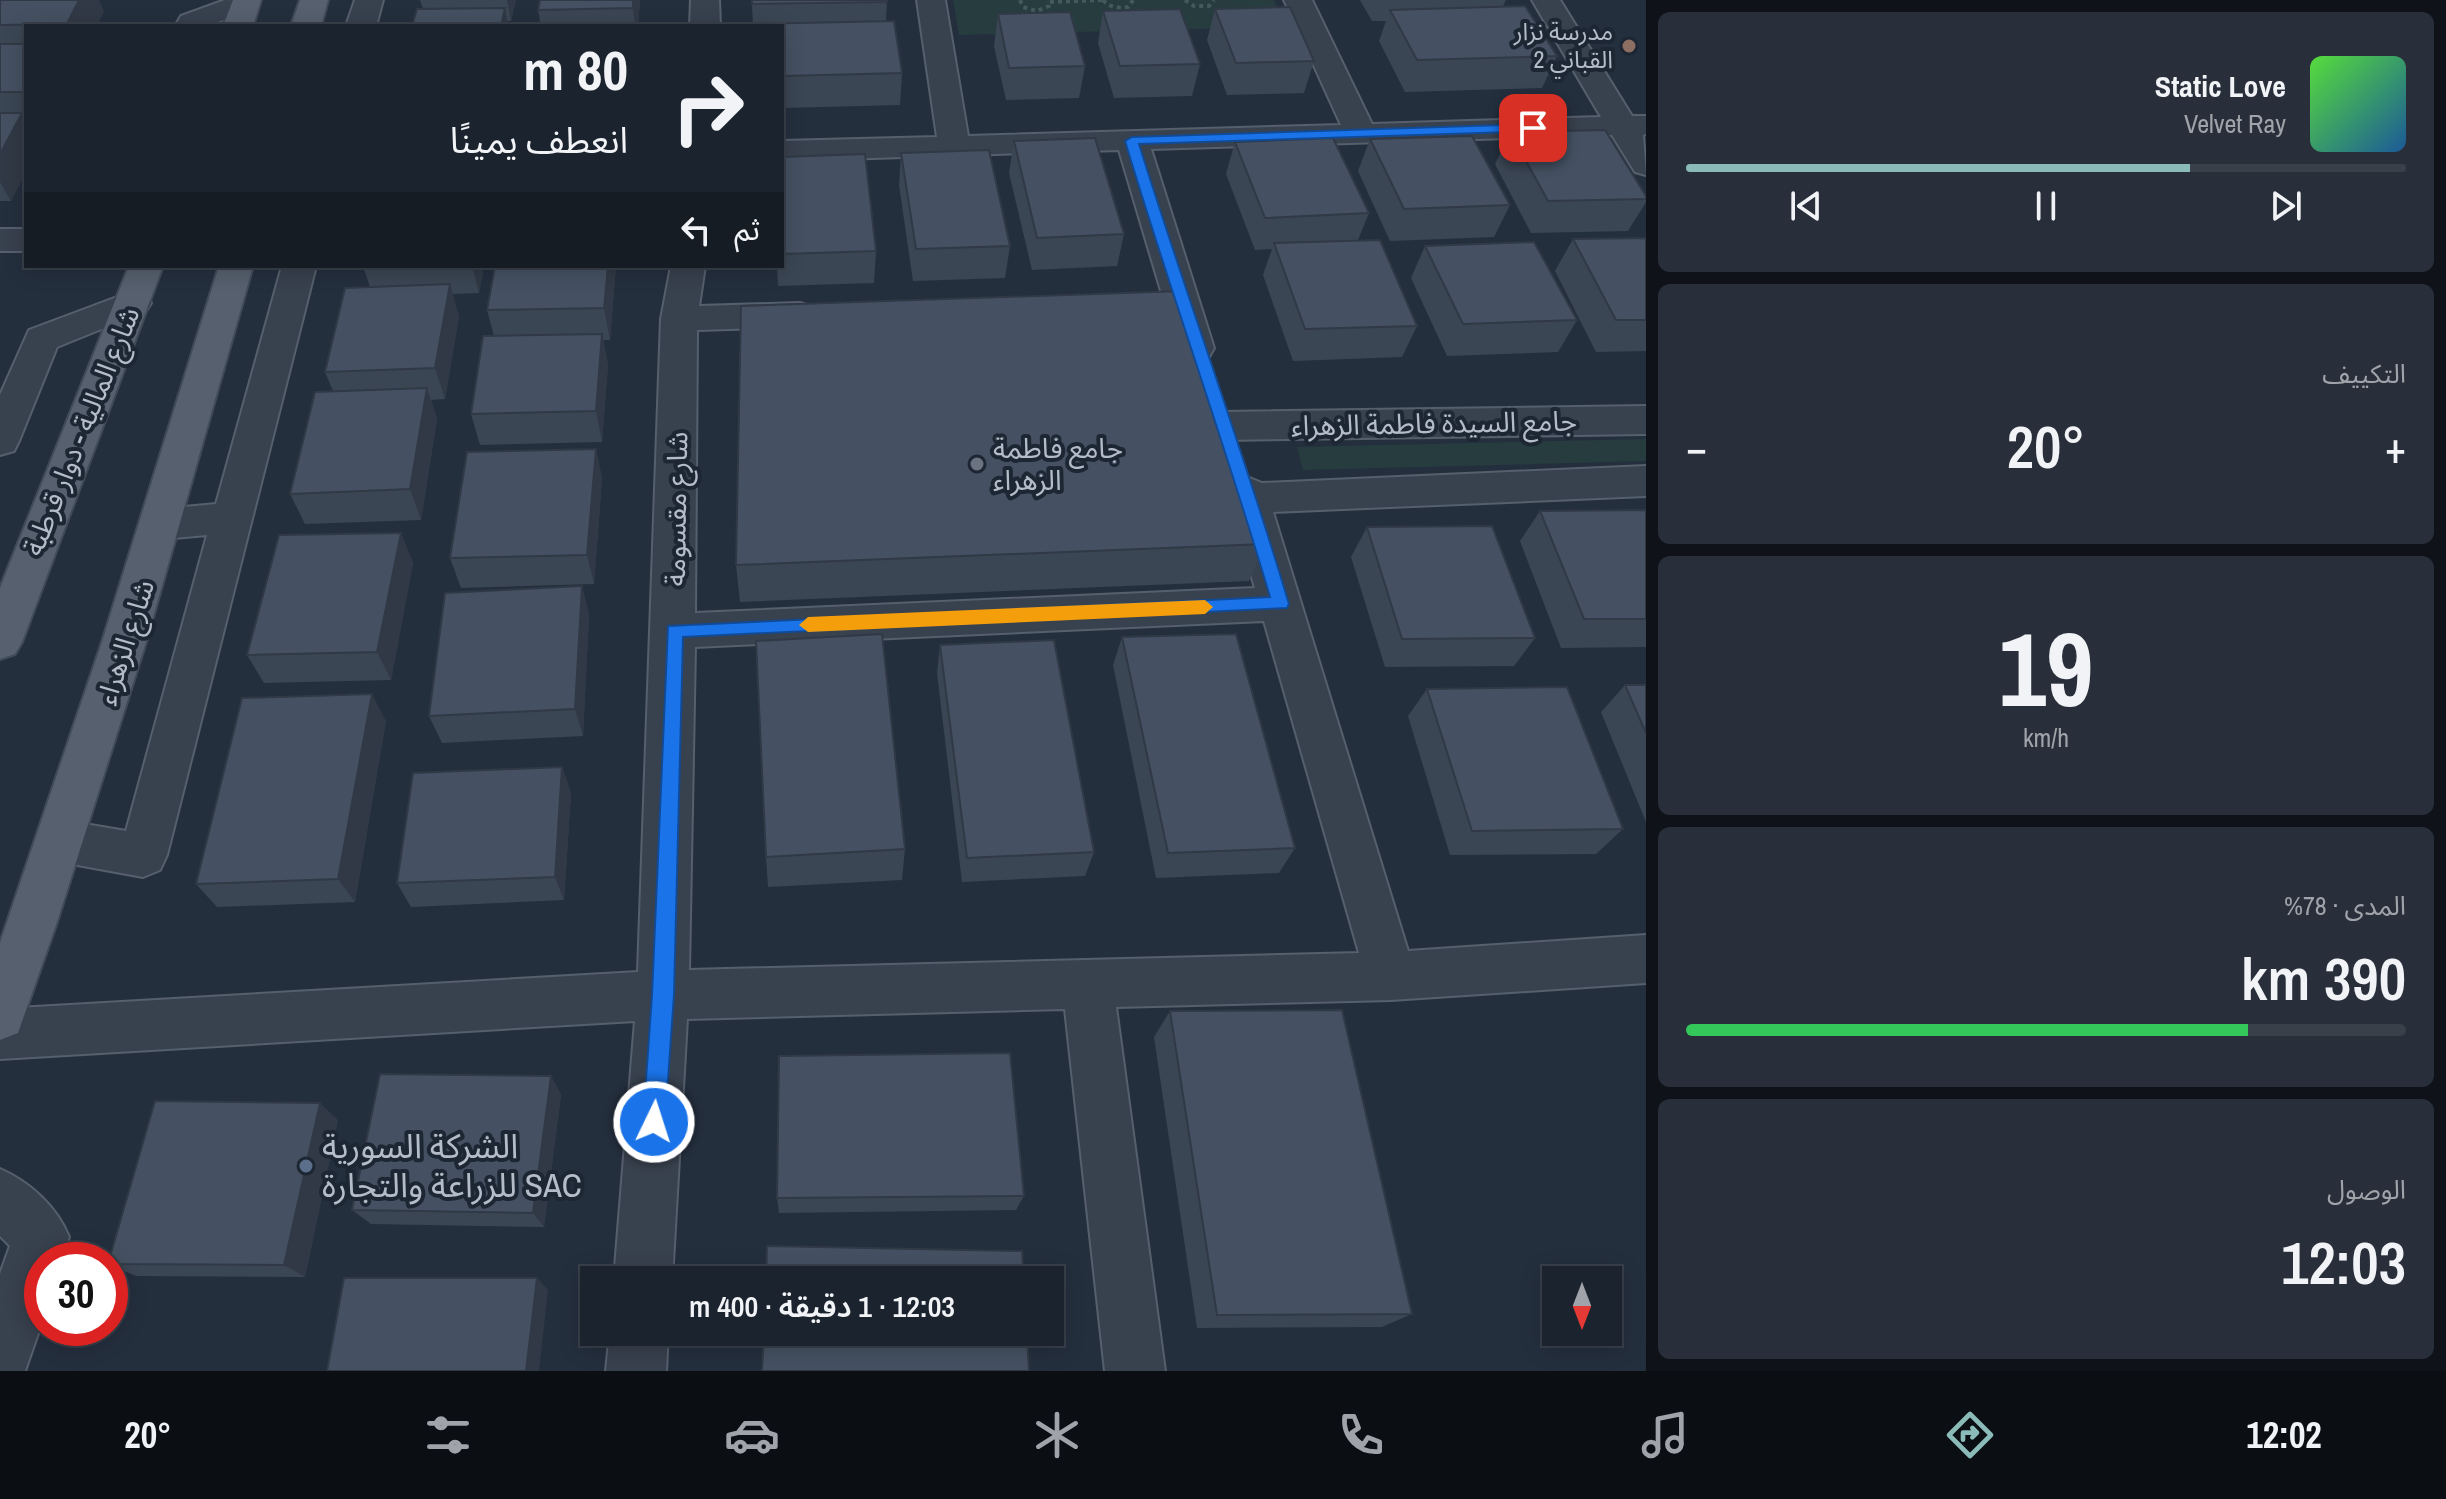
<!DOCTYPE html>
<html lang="ar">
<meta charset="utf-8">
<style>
:root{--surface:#1b232e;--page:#282f3a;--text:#f1f3f6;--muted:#a0a4aa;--line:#39404a;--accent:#8bbbb9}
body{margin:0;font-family:"Archivo Narrow","Noto Sans Arabic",sans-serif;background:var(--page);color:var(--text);direction:rtl;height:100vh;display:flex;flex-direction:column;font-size:30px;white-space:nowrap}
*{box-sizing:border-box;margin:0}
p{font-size:26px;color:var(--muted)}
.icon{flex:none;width:44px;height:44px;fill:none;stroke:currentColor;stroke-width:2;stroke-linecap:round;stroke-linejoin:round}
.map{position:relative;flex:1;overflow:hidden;direction:ltr}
.side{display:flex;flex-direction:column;gap:12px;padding:12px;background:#0f1319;width:800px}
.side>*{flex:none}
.guide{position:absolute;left:24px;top:24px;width:760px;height:244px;border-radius:0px;box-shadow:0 4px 20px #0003,0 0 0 2px var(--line);direction:rtl;background:#1b232e;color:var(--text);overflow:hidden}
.needle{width:52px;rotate:180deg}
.buttons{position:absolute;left:1542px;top:1266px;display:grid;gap:16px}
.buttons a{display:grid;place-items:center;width:80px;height:80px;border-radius:0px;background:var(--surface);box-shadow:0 4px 20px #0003,0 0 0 2px var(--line);font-size:40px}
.speed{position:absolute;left:24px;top:1242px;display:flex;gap:16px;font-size:40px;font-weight:700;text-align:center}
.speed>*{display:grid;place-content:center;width:104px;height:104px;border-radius:50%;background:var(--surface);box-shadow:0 4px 20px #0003,0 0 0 2px var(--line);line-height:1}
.speed .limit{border:12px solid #d22;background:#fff;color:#111}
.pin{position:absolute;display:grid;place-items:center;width:68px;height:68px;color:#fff;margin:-34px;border-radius:16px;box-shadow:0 4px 12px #0006}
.me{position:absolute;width:88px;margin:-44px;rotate:4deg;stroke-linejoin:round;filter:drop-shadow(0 0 6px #0008)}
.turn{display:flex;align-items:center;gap:28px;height:168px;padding:0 24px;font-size:36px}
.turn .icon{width:104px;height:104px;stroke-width:2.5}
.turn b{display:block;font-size:56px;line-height:68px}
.then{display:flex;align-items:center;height:76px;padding:0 24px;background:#0003;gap:16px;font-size:30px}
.big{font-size:60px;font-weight:600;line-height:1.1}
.side .tile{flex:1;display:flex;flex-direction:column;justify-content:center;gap:12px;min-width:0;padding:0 28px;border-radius:12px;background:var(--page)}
.side .dial{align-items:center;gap:0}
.dial b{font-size:104px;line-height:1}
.song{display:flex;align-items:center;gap:24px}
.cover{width:96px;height:96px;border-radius:12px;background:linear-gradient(135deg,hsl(110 70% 55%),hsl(210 70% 35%))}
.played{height:8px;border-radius:4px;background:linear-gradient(90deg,var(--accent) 70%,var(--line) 70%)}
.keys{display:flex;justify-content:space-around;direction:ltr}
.heat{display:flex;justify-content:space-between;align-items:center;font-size:44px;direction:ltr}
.charge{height:12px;border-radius:6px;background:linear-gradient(90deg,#34c759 78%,var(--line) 0)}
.trip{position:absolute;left:580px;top:1266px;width:484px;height:80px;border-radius:0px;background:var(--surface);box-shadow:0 4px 20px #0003,0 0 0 2px var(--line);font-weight:600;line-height:80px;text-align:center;direction:rtl}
.dock{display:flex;height:128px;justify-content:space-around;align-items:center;background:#0b0e12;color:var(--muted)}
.dock .icon{width:56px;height:56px}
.dock .current{color:var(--accent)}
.dock b{font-size:36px;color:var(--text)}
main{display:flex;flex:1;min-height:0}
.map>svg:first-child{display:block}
.green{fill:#263c3f}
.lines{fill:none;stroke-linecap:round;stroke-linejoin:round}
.minor-casing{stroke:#565f6c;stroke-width:4}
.major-casing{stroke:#414a57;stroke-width:4}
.path{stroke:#44595c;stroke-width:4;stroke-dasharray:4 4;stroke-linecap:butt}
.minor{fill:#38414e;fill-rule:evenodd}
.major{fill:#56606e;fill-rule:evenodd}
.wall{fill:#3b4654}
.shaded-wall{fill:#303945}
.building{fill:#455162;stroke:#303945;stroke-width:2}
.route{fill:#1a73e8;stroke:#114b97;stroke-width:2}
.slow{fill:#f59e0b}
.education-dot{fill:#8d6e63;stroke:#1d2633;stroke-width:3}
.worship-dot{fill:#6b7280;stroke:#1d2633;stroke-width:3}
.service-dot{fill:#5c6f8a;stroke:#1d2633;stroke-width:3}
.labels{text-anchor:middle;stroke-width:8;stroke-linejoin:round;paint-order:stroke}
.far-poi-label{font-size:24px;fill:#b4bcc9;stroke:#1d2633;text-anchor:end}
.street-label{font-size:28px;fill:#b4bcc9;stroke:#1d2633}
.poi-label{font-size:28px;fill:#b4bcc9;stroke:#1d2633;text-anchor:start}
.near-poi-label{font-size:34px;fill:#b4bcc9;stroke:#1d2633;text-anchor:start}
</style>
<main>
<section class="side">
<div class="tile">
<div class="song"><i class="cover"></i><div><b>Static Love</b><p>Velvet Ray</p></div></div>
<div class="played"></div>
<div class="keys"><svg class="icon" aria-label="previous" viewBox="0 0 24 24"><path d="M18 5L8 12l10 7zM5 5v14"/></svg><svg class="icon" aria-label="pause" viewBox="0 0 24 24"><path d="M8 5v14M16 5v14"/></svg><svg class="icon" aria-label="next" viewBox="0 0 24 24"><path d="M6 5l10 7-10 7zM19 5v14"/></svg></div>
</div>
<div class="tile"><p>التكييف</p>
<div class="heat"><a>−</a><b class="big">20°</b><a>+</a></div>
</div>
<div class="tile dial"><b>19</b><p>km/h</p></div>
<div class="tile"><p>المدى · 78%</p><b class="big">390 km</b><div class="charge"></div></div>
<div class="tile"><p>الوصول</p><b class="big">12:03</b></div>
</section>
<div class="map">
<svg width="1646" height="1371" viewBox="0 0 1646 1371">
<rect width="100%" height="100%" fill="#242f3e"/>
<path class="green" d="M 953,0 L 1274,0 L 1286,27 L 959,35 Z
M 1646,439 L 1646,461 L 1303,470 L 1297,447 Z"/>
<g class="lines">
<defs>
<path id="minor" d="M 225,0 L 260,2 L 256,8 L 207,26 L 175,26 L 181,16 Z
M 355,0 L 383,0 L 376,26 L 346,26 Z
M 691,0 L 719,0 L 720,26 L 690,26 Z
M 917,0 L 945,0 L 968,136 L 1341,125 L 1284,0 L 1312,0 L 1372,124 L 1601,117 L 1532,0 L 1560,0 L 1632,116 L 1646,116 L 1646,134 L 1643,135 L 1646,175 L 1635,172 L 1612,135 L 1151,149 L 1214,348 L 1209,357 L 1196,360 L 1183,357 L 1178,348 L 1119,150 L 782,161 L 782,141 L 937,137 Z
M 0,229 L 26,229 L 26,251 L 0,251 Z
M 282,266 L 316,266 L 167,855 L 160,870 L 143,877 L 61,862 L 44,856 L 37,841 L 44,826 L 61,820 L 126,831 L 207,535 L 163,539 L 149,535 L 143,524 L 149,513 L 163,509 L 216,504 Z
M 671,266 L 705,266 L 699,306 L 800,303 L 813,307 L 818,315 L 813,323 L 800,327 L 697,330 L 695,613 L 1255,588 L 1227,492 L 1233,482 L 1247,477 L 1262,483 L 1646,466 L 1646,496 L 1273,512 L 1408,951 L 1646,935 L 1646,983 L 1391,1000 L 1116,1007 L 1165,1371 L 1105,1371 L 1065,1009 L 687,1019 L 672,1280 L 614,1280 L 635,1021 L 0,1059 L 0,1009 L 638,972 L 661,319 ZM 1264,621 L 1359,953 L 689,970 L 695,647 Z
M 133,291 L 146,295 L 151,303 L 146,311 L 57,347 L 19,441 L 14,451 L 0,455 L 0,395 L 29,330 Z
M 1646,406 L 1646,434 L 1221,440 L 1208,436 L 1202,426 L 1208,416 L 1221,412 Z
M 0,1169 C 30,1182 57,1207 69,1237 L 62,1260 L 42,1260 L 42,1322 L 25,1371 L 0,1371 L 0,1274 L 10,1246 L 0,1236 Z
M 610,1332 L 668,1332 L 666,1371 L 606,1371 Z"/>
<path id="major" d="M 233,0 L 261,0 L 253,26 L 223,26 Z
M 300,0 L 328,0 L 321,26 L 291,26 Z
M 129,266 L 163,266 L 22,642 L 15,654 L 0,659 L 0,588 Z
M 219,266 L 253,266 L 146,642 L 57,922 L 18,1033 L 0,1040 L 0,943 L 102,642 Z"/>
</defs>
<use href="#minor" class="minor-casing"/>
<use href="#major" class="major-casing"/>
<path class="path" d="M 1020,0 L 1023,7 L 1037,11 L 1049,6 L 1049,1
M 1103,0 C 1110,8 1118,8 1128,7 L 1133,0
M 1185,0 L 1194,6 L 1209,6 L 1214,0
M 1050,2 L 1103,0"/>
<use href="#minor" class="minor"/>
<use href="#major" class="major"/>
</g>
<path class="wall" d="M 0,0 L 104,11 L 97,26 L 26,26 L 26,172 L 11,201 L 0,201 Z
M 420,0 L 516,0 L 511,21 L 507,21 L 508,26 L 412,26 L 423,9 Z
M 540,0 L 640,0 L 638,26 L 541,26 L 538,10 Z
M 887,0 L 886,21 L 902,73 L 900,105 L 782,108 L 782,26 L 753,26 L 752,4 Z
M 1360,0 L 1506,0 L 1503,6 L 1557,56 L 1542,88 L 1405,92 L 1379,41 L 1386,21 L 1372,21 Z
M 1215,9 L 1314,61 L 1304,93 L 1227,95 L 1207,40 Z
M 1103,11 L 1200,64 L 1192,96 L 1114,98 L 1098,43 Z
M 998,14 L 1085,66 L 1079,98 L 1006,100 L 994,46 Z
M 1510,132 L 1646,196 L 1646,202 L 1628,231 L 1531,233 L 1495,164 Z
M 1370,139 L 1510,205 L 1494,237 L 1390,241 L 1358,171 Z
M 1014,141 L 1124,234 L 1117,266 L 1032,270 L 1009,173 Z
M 1235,142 L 1369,213 L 1358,240 L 1417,326 L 1402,357 L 1293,361 L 1263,275 L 1272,249 L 1255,250 L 1226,174 Z
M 901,153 L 1010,246 L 1005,278 L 913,281 L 899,185 Z
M 782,157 L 876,251 L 874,283 L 778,286 L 777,266 L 782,266 Z
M 1646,238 L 1646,351 L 1596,352 L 1555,271 L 1573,239 Z
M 1425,246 L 1577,320 L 1558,352 L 1447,356 L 1411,278 Z
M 363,266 L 484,266 L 479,293 L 452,294 L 459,316 L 445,399 L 431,400 L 437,419 L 421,520 L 305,524 L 290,494 L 333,391 L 325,372 L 370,287 Z
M 616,266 L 610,340 L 603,340 L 608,365 L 602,442 L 480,445 L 471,414 L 494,336 L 487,310 Z
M 596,449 L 602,479 L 594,584 L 461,588 L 450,558 Z
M 1646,510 L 1646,647 L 1561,648 L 1520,541 L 1540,511 Z
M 1367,527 L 1535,638 L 1514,666 L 1385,667 L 1351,557 Z
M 401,533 L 413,563 L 391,680 L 264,683 L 247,655 Z
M 1265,544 L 1249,581 L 740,602 L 736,565 Z
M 582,586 L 589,615 L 583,736 L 442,743 L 429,716 Z
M 1122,637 L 1295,848 L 1279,873 L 1156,878 L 1113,665 Z
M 940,645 L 1094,852 L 1085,876 L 962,882 L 937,673 Z
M 1625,685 L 1646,685 L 1646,822 L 1601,712 Z
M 1427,689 L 1623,829 L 1596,854 L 1450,855 L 1408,716 Z
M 386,721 L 355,902 L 217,907 L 196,884 Z
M 562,767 L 571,793 L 564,900 L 411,907 L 397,883 Z
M 905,849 L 902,880 L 768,887 L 766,857 Z
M 1170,1011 L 1412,1314 L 1382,1327 L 1197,1328 L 1154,1037 Z
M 551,1076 L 561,1095 L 544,1227 L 371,1224 L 352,1210 Z
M 338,1120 L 305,1277 L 136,1276 L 110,1265 Z
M 1024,1196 L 1016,1210 L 779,1213 L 777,1198 Z"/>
<path class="shaded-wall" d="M 79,0 L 99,0 L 104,11 L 97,26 L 68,26 L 67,24 Z
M 507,0 L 516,0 L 511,21 Z
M 633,0 L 640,0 L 638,26 L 635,26 L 633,8 Z
M 505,8 L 508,26 L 501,26 Z
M 22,113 L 26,120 L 26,172 L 11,201 L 0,182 L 0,154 Z
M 472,266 L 484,266 L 479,293 Z
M 608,266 L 616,266 L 610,340 L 604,308 Z
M 450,284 L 459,316 L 445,399 L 435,368 Z
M 602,334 L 608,365 L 602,442 L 596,411 Z
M 427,388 L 437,419 L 421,520 L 410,489 Z
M 596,449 L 602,479 L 594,584 L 587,555 Z
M 401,533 L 413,563 L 391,680 L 377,652 Z
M 582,586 L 589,615 L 583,736 L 575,709 Z
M 372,694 L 386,721 L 355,902 L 338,879 Z
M 562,767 L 571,793 L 564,900 L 555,877 Z
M 551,1076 L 561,1095 L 544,1227 L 533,1213 Z
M 320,1103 L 338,1120 L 305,1277 L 284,1265 Z
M 537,1278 L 548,1290 L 539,1371 L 526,1371 Z"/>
<path class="building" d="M 0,0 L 79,0 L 67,24 L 0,25 Z
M 540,0 L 633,0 L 633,8 L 538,10 Z
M 752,0 L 887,0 L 887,2 L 752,4 Z
M 1525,6 L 1557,56 L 1417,60 L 1390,10 Z
M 1290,7 L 1314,61 L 1236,63 L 1215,9 Z
M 505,8 L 501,26 L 412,26 L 417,9 Z
M 1180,9 L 1200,64 L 1120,66 L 1103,11 Z
M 1070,12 L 1085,66 L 1009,68 L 998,14 Z
M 894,21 L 902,73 L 782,76 L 782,26 L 754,26 L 754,24 Z
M 0,44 L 26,44 L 26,92 L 0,92 Z
M 0,113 L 22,113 L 0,154 Z
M 1605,130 L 1646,196 L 1646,199 L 1548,201 L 1510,132 Z
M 1472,136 L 1510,205 L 1404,209 L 1370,139 Z
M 1095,138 L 1124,234 L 1037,238 L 1014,141 Z
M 1333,138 L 1369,213 L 1265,218 L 1235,142 Z
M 989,150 L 1010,246 L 916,249 L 901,153 Z
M 865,154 L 876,251 L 782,254 L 782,157 Z
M 1646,238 L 1646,320 L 1616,320 L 1573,239 Z
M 1380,240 L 1417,326 L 1305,329 L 1274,243 Z
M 1534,242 L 1577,320 L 1463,324 L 1425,246 Z
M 495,266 L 608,266 L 604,308 L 487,310 Z
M 450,284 L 435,368 L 325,372 L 345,288 Z
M 1182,291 L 1265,544 L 736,565 L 741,306 Z
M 602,334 L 596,411 L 471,414 L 483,336 Z
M 427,388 L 410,489 L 290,494 L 315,392 Z
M 596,449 L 587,555 L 450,558 L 467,452 Z
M 1646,510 L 1646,619 L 1584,619 L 1540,511 Z
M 1492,526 L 1535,638 L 1402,639 L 1367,527 Z
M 401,533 L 377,652 L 247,655 L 279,535 Z
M 582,586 L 575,709 L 429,716 L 445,593 Z
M 882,634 L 905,849 L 766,857 L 756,641 Z
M 1236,634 L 1295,848 L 1168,853 L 1122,637 Z
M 1054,640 L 1094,852 L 967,858 L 940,645 Z
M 1625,685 L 1646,685 L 1646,733 Z
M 1567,687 L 1623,829 L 1472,831 L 1427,689 Z
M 372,694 L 338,879 L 196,884 L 242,698 Z
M 562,767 L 555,877 L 397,883 L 413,773 Z
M 1342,1010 L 1412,1314 L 1217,1315 L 1170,1011 Z
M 1010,1053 L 1024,1196 L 777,1198 L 779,1056 Z
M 380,1074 L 551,1076 L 533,1213 L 352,1210 Z
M 155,1101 L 320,1103 L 284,1265 L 110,1264 L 109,1260 Z
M 767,1246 L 1022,1251 L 1024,1280 L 766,1280 Z
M 344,1278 L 537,1278 L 526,1371 L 327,1371 Z
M 764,1332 L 1027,1332 L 1029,1371 L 762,1371 Z"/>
<path class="route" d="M 1533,124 L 1540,128 L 1538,131 L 1139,144 C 1187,298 1243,449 1289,604 L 1287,608 L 683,637 L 674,995 L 665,1122 L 662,1129 L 654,1133 L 646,1129 L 643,1122 L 652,995 L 668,626 L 1270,597 C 1225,444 1171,294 1125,141 L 1132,137 Z"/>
<path class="slow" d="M 1205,600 L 1213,607 L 1205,614 L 808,632 L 799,625 L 808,617 Z"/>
<circle class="education-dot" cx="1629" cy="46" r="8"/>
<circle class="worship-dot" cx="977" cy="464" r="8"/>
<circle class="service-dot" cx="306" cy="1166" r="8"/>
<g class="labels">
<g class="far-poi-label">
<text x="1613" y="40">مدرسة نزار<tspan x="1613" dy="28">القباني 2</tspan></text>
</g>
<g class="street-label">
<text transform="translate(1434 423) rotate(-1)" y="10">جامع السيدة فاطمة الزهراء</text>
<text transform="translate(81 431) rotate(-68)" y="10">شارع المالية - دوار قرطبة</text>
<text transform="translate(676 509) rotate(-89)" y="10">شارع مقسومة</text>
<text transform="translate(125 642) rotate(-72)" y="10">شارع الزهراء</text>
</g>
<g class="poi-label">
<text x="993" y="458">جامع فاطمة<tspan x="993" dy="32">الزهراء</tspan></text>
</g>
<g class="near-poi-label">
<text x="322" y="1158">الشركة السورية<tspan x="322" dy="39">للزراعة والتجارة SAC</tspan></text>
</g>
</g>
</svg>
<div class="buttons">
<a><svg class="needle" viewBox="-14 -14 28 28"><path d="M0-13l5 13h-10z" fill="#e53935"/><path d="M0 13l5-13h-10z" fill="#a0a4aa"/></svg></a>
</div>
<div class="speed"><div class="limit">30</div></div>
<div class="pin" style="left:1533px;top:128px;background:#d93025"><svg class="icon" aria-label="arrive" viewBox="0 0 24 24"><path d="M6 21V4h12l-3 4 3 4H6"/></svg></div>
<svg class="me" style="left:654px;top:1122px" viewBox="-20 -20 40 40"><circle r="17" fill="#1a73e8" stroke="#fff" stroke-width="3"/><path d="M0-11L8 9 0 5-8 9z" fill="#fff"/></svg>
<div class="trip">12:03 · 1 دقيقة · 400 m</div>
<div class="guide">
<div class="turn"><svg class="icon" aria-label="right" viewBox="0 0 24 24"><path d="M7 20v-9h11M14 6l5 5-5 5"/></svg><div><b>80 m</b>انعطف يمينًا</div></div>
<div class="then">ثم<svg class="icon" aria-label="left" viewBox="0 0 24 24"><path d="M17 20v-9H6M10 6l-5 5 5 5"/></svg></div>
</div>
</div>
</main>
<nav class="dock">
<b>12:02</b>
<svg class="icon current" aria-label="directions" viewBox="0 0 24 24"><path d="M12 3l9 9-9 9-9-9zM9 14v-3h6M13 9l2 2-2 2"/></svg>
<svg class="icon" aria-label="music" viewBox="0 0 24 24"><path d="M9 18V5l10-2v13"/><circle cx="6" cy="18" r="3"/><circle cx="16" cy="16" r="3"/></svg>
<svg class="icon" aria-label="phone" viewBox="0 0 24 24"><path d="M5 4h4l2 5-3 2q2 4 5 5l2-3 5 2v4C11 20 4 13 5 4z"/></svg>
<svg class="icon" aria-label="climate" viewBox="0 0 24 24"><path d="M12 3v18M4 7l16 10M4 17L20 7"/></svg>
<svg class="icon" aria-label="car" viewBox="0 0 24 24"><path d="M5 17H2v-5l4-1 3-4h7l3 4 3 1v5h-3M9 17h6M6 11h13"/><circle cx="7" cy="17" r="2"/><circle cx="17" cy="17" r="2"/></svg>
<svg class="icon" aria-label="filters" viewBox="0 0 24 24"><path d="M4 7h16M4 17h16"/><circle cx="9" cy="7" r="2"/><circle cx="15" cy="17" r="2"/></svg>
<b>20°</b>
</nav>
